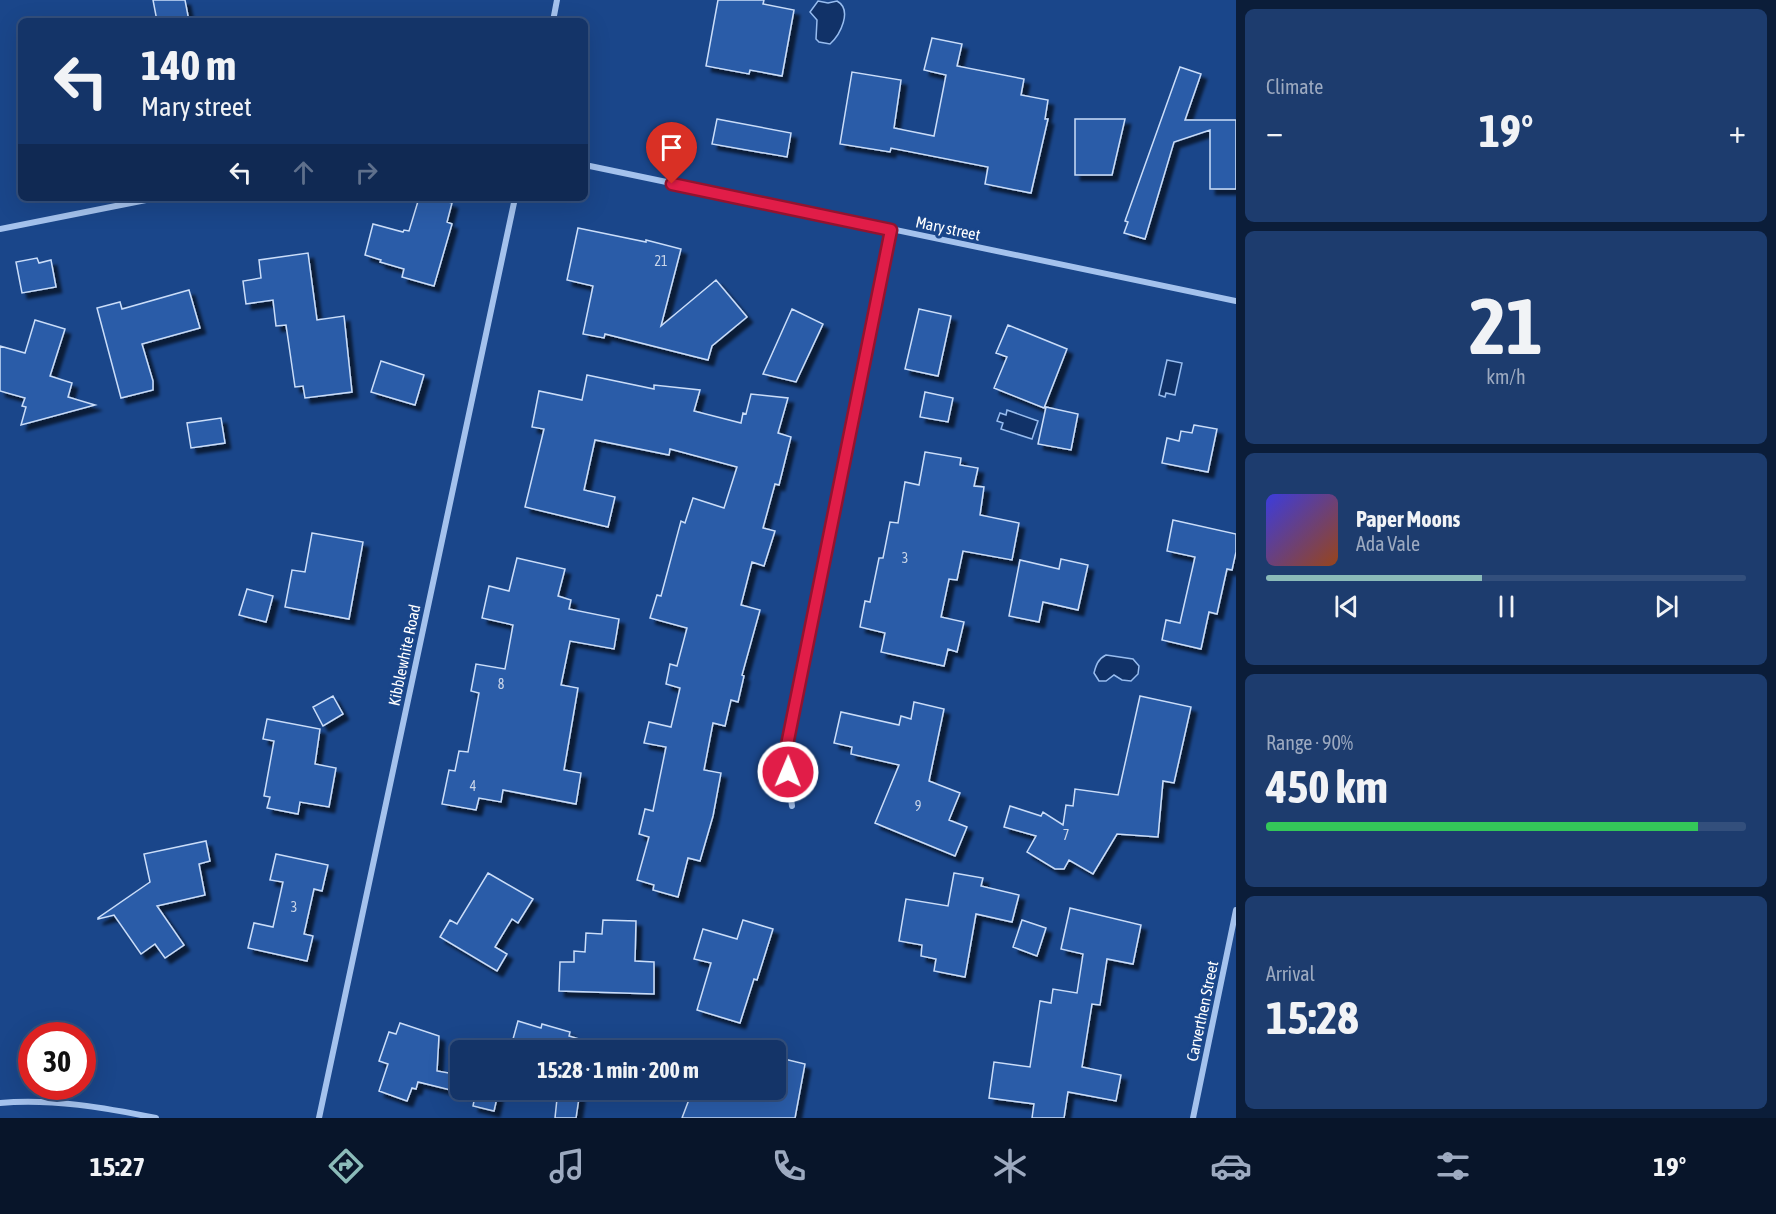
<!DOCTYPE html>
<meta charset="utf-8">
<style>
:root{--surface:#143468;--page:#1d3c6e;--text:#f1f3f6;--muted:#9daac0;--line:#334f7c;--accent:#8bbbb9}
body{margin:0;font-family:"Asap Condensed",sans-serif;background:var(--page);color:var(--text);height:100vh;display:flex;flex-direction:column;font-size:22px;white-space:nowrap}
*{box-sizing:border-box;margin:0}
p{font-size:20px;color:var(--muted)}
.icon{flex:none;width:33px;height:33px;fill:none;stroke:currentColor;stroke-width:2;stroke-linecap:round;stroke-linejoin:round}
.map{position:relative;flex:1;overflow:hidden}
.side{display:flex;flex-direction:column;gap:9px;padding:9px;background:#0b1d39;width:540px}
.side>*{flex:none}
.top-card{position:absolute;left:18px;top:18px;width:570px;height:183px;border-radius:9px;box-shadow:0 6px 24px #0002,0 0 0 2px var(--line);background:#143468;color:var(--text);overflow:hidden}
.speed{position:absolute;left:18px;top:1022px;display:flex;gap:12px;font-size:30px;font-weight:700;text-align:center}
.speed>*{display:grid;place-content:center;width:78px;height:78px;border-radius:50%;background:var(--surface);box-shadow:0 6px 24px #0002,0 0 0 2px var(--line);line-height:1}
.speed .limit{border:9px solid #d22;background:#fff;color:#111}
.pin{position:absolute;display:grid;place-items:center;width:51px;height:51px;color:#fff;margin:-62px -26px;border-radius:50% 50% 50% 0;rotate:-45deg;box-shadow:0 0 6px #0007}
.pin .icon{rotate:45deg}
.me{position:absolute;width:66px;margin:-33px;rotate:1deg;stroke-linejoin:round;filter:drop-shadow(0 0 4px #0008)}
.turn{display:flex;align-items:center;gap:21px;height:126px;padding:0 24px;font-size:27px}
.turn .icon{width:78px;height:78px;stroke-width:2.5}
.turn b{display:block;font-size:42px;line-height:51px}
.lanes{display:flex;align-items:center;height:57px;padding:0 24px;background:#0003;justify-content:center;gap:30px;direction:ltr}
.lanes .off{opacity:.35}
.big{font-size:45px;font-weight:700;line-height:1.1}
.side .tile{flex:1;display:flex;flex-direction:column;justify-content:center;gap:9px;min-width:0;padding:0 21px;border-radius:9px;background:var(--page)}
.side .dial{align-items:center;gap:0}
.dial b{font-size:78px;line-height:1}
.song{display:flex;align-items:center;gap:18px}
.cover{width:72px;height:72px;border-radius:9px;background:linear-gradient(135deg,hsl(240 70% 55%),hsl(20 70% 35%))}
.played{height:6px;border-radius:3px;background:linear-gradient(90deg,var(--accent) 45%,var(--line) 45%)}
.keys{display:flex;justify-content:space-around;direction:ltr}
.heat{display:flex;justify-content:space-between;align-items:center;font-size:33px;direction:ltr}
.charge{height:9px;border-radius:4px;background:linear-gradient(90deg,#34c759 90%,var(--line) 0)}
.trip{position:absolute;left:450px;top:1040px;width:336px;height:60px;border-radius:9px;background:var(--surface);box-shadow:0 6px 24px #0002,0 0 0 2px var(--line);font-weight:700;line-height:60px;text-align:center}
.menu{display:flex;height:96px;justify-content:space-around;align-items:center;background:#08152a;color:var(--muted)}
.menu .icon{width:42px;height:42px}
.menu .active{color:var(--accent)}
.menu b{font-size:27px;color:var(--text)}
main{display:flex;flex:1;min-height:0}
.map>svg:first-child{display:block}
.water{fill:#113268;stroke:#97bcef;stroke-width:1.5}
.building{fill:#295ca8;stroke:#caddf9;stroke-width:1.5;filter:url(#shadow)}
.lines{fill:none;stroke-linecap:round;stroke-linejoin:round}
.minor{stroke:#a4c2ed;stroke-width:6}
.route-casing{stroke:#92132f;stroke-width:15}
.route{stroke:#e11d48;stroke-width:10}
.labels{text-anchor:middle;stroke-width:6;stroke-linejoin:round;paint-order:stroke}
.number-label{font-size:14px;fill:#cad6e9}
.street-label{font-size:16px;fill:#fff;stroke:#1a468a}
</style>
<main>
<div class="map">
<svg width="1236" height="1118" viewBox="0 0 1236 1118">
<defs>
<filter id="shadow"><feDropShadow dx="5.5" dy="5.5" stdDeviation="1.5" flood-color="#0009"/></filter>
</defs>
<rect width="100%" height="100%" fill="#1a468a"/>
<path class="water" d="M 818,1 L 828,3 L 837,1 C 853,10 840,35 830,44 L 819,42 L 816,39 L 817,20 L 810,12 Z
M 1167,360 L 1182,363 L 1175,395 L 1166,393 L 1165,397 L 1159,395 Z
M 1007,410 L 1038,421 L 1032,439 L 1001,429 L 1003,423 L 997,421 L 1000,413 L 1006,415 Z
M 1106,655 L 1133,659 L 1139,666 L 1138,674 L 1131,681 L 1122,680 L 1114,675 L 1106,681 L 1099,681 L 1094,673 C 1096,665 1098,659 1106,655 Z"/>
<path class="building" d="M 153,0 L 185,0 L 189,21 L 157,21 Z
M 718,0 L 764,0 L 763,4 L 794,10 L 782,76 L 750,70 L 749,74 L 706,66 Z
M 932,38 L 962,44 L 957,66 L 1024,79 L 1021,95 L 1048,100 L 1045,119 L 1048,119 L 1031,193 L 985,184 L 988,167 L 891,148 L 890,152 L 840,144 L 852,72 L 901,80 L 894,128 L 934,136 L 946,75 L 924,70 Z
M 1180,67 L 1201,74 L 1185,120 L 1236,120 L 1236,189 L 1210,189 L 1210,130 L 1174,142 L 1145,239 L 1124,233 L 1128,222 L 1125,221 Z
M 717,119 L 791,133 L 787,157 L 712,144 Z
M 1075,119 L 1125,119 L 1112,175 L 1075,175 Z
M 419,198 L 435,198 L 452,203 L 447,222 L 452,224 L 434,286 L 402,277 L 404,269 L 380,262 L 381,260 L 365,255 L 373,224 L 403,232 L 404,230 L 409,231 Z
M 578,228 L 646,242 L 646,240 L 681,249 L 661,326 L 716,280 L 747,317 L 712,346 L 708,360 L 605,334 L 604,338 L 583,334 L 593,286 L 567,280 Z
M 308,253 L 317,320 L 344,316 L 352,392 L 305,398 L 303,386 L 295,387 L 286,325 L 276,326 L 273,300 L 246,304 L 243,281 L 261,278 L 259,260 Z
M 37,258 L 39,263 L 51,260 L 56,287 L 22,293 L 16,262 Z
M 189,290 L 200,328 L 142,344 L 153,381 L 153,390 L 121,398 L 97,308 L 120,302 L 122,309 Z
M 792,309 L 823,324 L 796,382 L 763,374 Z
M 919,309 L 951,316 L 938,376 L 905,369 Z
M 35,320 L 65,329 L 50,376 L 72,383 L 68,397 L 95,405 L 21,425 L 26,407 L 22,406 L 25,398 L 0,391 L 0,346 L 25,353 Z
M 1008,325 L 1067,349 L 1044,408 L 994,388 L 1007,357 L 996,353 Z
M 381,361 L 424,375 L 415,405 L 371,392 Z
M 587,375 L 654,389 L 654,385 L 700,390 L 694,411 L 741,423 L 743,413 L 746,414 L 751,394 L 788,398 L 778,433 L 791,437 L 779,485 L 775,484 L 763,528 L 775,531 L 764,566 L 752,562 L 741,605 L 760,610 L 742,675 L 744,676 L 738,702 L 731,700 L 725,726 L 713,723 L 704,770 L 721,773 L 713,816 L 700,861 L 688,858 L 678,897 L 653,890 L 654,885 L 637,880 L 649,837 L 639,834 L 645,809 L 653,811 L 666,747 L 644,743 L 649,722 L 671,727 L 680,688 L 666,684 L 670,664 L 677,666 L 687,628 L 650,618 L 657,595 L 661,596 L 681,521 L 685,523 L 693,498 L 724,508 L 737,467 L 670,449 L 669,455 L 595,440 L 584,490 L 615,497 L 608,527 L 525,507 L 544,429 L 532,427 L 539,391 L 582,400 Z
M 925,392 L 953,398 L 948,422 L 920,417 Z
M 1046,407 L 1078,414 L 1071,450 L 1038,444 Z
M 221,418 L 225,443 L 191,448 L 187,423 Z
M 1194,425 L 1217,429 L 1208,472 L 1162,463 L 1167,438 L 1179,441 L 1181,431 L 1192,433 Z
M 925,452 L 961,458 L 960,465 L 978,468 L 974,486 L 984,487 L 980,515 L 1019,523 L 1012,560 L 963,551 L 957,580 L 949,579 L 941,617 L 964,622 L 957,652 L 948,649 L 944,666 L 881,652 L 885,633 L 860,627 L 865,601 L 870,602 L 879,558 L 883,558 L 890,522 L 898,523 L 905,482 L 919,485 Z
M 1173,520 L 1236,534 L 1236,552 L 1232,570 L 1227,569 L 1217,614 L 1209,612 L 1201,649 L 1162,640 L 1166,620 L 1180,623 L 1195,557 L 1167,551 Z
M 312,533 L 363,542 L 349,619 L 285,607 L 292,570 L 305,572 Z
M 517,558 L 565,569 L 558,596 L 571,600 L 569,609 L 619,619 L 614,649 L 570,641 L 561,685 L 578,688 L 564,770 L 581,773 L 576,804 L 503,790 L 501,802 L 479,798 L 476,810 L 442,804 L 449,770 L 455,771 L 459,751 L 468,752 L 479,693 L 471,691 L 476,664 L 505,669 L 513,625 L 482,618 L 489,586 L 509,591 Z
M 1061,559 L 1088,565 L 1078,610 L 1043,602 L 1039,622 L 1009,616 L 1020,560 L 1059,569 Z
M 247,589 L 273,596 L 266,622 L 239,615 Z
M 333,696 L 343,714 L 323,726 L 313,707 Z
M 1140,696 L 1191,707 L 1174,783 L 1163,781 L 1158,837 L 1117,834 L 1093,874 L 1069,860 L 1064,869 L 1055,869 L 1027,852 L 1036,836 L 1004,827 L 1010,806 L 1041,816 L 1043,812 L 1063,825 L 1066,805 L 1073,806 L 1075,789 L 1118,795 Z
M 914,702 L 944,709 L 929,781 L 960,793 L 949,820 L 967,827 L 955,856 L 875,823 L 899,765 L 851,754 L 852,747 L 834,743 L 841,712 L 899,725 L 901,716 L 911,719 Z
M 267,719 L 320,729 L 315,764 L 336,768 L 329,807 L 300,802 L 298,814 L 267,808 L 270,797 L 264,796 L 274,741 L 263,739 Z
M 206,841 L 210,861 L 199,864 L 205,895 L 157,906 L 184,945 L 165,958 L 155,944 L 141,954 L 114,915 L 98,919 L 98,918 L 150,882 L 144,854 Z
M 276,854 L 328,865 L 322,891 L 314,889 L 304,934 L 313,936 L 307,961 L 248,948 L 254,923 L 273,927 L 283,882 L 270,880 Z
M 488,873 L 533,899 L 518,923 L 512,919 L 495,947 L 507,954 L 497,971 L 440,937 L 450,920 L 457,924 Z
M 954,873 L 983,878 L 981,886 L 1019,895 L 1012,922 L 976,914 L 965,977 L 934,971 L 936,959 L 921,956 L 922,945 L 899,941 L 906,899 L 948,906 Z
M 1070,908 L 1141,925 L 1133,964 L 1107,959 L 1100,1005 L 1092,1004 L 1082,1067 L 1121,1075 L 1116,1101 L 1068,1092 L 1064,1118 L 1032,1118 L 1034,1104 L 989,1098 L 994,1062 L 1030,1067 L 1040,1001 L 1051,1003 L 1053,989 L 1077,993 L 1083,954 L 1061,949 Z
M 603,920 L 636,921 L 635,961 L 654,962 L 654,994 L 559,991 L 560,962 L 574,962 L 574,951 L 585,952 L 586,933 L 602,934 Z
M 743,920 L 773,929 L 757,980 L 754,979 L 740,1023 L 697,1010 L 711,963 L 694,959 L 703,929 L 737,939 Z
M 1022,920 L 1046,928 L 1037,956 L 1013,947 Z
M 518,1021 L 541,1028 L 542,1024 L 570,1032 L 569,1036 L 596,1044 L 595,1050 L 510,1050 Z
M 400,1023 L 439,1036 L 437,1071 L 460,1075 L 460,1089 L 499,1089 L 494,1111 L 473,1106 L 475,1096 L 418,1082 L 416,1089 L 412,1088 L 407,1101 L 379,1091 L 388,1064 L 379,1061 L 389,1032 L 396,1034 Z
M 776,1057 L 805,1064 L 795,1118 L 682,1118 L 693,1089 L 776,1089 Z
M 558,1089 L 580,1091 L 576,1118 L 555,1118 Z"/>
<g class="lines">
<path class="minor" d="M 553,21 L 557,0
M 585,165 L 1236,301
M 0,229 L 156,198
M 792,806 L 785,755 L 891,230
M 0,1103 C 50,1098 107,1108 156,1118
M 319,1118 L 515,198
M 1193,1118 L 1236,910"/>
</g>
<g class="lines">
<defs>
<path id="route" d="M 672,184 L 891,230 L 785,755 L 788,772"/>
</defs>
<use href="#route" class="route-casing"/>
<use href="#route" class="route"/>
</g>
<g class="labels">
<g class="number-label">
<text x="661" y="266">21</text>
<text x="905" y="563">3</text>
<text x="501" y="689">8</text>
<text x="473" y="791">4</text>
<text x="918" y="811">9</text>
<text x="1066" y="840">7</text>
<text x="294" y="912">3</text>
</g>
<g class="street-label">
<text transform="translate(948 228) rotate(12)" y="6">Mary street</text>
<text transform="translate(404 655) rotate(-78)" y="6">Kibblewhite Road</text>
<text transform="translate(1202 1011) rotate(-78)" y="6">Carverthen Street</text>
</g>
</g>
</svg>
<div class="speed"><div class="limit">30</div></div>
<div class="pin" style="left:672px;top:184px;background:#d93025"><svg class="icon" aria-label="arrive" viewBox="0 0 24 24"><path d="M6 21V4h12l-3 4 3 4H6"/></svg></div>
<svg class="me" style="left:788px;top:772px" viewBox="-20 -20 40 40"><circle r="17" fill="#e11d48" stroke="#fff" stroke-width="3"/><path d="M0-11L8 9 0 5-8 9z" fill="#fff"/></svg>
<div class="trip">15:28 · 1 min · 200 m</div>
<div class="top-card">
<div class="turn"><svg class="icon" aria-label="left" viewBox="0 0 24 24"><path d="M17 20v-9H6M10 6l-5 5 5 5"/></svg><div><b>140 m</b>Mary street</div></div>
<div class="lanes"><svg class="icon" aria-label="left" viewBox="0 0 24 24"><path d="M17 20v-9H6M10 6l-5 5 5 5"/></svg><svg class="icon off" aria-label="ahead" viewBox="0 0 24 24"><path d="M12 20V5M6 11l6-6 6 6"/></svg><svg class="icon off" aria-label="right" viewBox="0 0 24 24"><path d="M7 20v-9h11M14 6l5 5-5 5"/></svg></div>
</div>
</div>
<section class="side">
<div class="tile"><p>Climate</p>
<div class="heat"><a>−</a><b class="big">19°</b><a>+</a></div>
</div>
<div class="tile dial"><b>21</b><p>km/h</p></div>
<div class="tile">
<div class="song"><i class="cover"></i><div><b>Paper Moons</b><p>Ada Vale</p></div></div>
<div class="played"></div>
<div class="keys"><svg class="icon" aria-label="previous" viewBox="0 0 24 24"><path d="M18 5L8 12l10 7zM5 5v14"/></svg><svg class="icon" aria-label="pause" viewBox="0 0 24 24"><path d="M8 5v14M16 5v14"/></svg><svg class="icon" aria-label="next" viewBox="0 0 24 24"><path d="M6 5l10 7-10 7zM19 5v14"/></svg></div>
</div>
<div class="tile"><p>Range · 90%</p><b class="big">450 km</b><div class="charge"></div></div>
<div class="tile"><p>Arrival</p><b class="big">15:28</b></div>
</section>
</main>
<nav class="menu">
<b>15:27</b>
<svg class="icon active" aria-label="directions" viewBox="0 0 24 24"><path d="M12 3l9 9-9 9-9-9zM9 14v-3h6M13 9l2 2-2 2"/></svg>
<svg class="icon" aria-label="music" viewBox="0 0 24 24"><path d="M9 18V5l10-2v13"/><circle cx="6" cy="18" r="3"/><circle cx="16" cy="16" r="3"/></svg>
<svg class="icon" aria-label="phone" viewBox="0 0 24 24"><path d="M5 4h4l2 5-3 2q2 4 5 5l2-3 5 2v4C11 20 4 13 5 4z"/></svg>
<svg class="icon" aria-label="climate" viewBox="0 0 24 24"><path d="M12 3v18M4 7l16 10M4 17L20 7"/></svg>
<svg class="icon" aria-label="car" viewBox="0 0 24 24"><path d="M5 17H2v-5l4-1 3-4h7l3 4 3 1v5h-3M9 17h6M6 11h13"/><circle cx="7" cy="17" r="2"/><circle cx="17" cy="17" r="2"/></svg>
<svg class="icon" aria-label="filters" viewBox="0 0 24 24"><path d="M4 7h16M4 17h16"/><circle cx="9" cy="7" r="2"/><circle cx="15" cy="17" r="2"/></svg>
<b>19°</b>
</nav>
